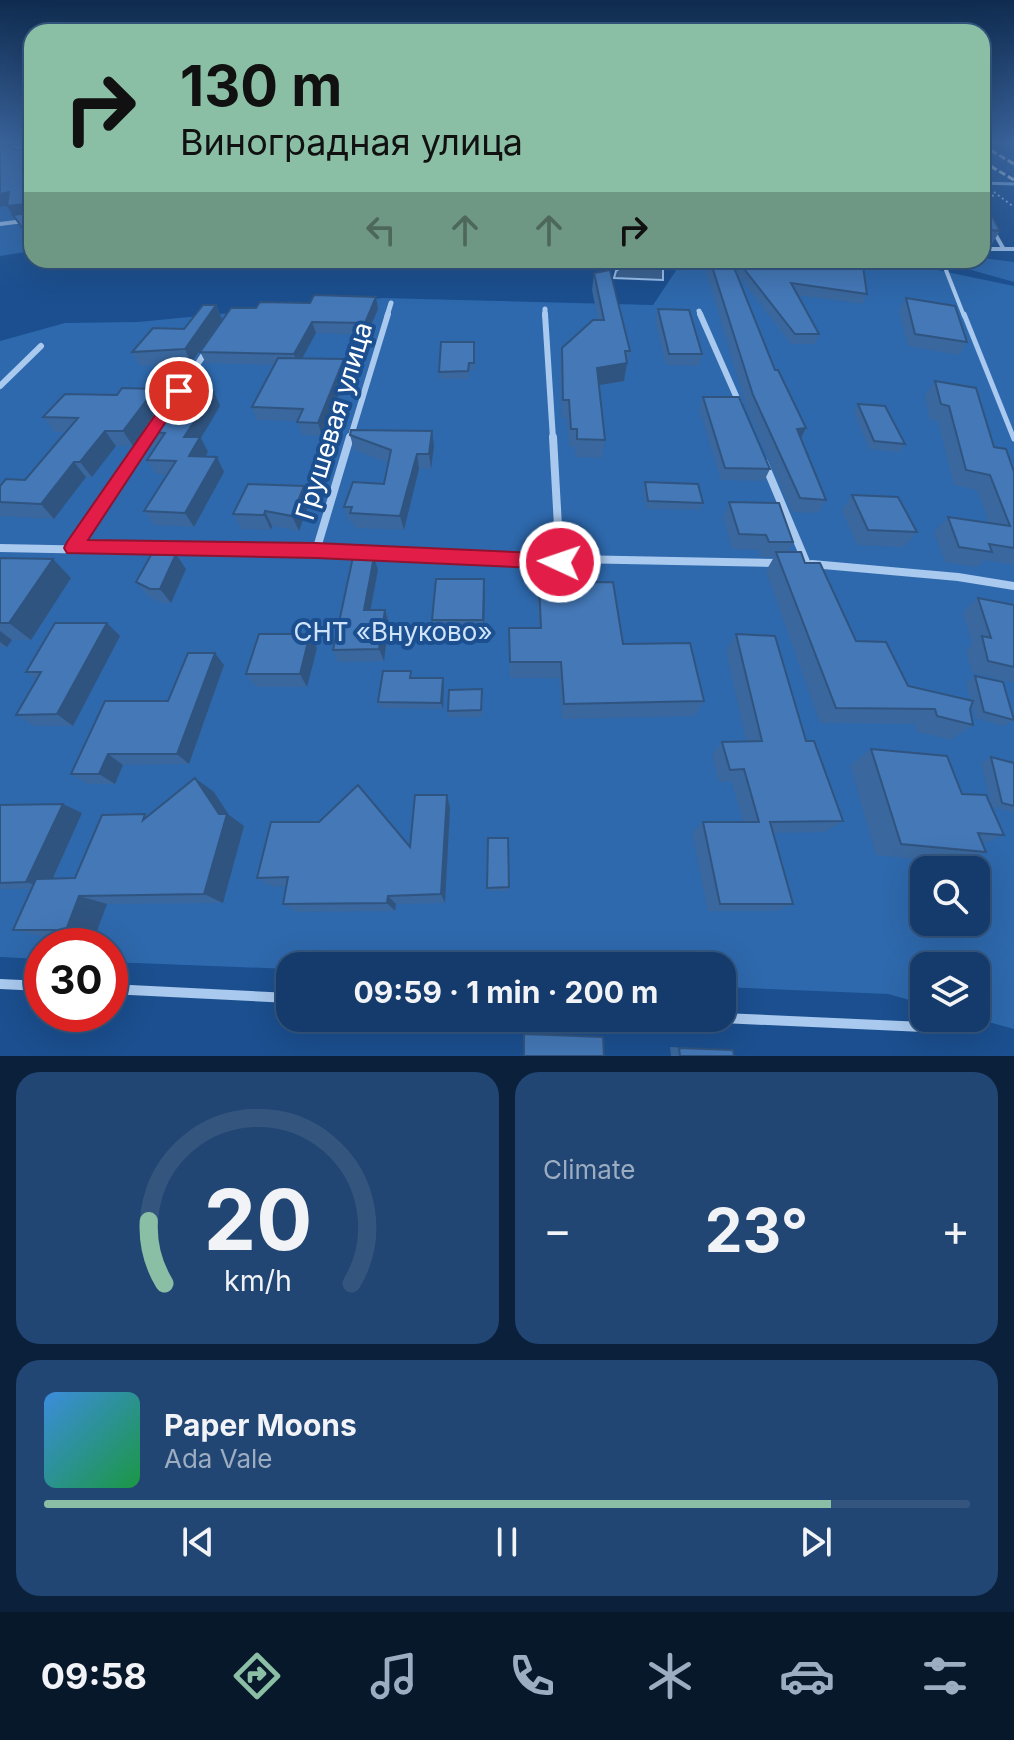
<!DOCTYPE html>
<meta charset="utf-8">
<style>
:root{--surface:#143b6b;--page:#214673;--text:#f1f3f6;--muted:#9dadc1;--line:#33557e;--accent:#8abfa5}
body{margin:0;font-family:Inter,sans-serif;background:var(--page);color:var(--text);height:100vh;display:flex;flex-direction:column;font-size:30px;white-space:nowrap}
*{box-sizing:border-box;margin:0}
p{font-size:26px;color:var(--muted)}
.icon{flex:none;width:44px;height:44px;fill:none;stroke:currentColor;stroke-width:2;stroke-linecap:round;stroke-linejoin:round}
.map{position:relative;height:1056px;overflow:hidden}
.drawer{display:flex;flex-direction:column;gap:16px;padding:16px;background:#0b203b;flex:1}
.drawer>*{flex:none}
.banner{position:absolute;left:24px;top:24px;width:966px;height:244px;border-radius:24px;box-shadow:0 8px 32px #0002,0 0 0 2px var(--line);background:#8abfa5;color:#111;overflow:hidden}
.fabs{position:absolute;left:910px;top:856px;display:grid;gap:16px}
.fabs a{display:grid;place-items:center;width:80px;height:80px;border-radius:16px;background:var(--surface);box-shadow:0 8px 32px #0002,0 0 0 2px var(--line);font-size:40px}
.speed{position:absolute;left:24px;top:928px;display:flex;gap:16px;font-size:40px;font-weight:700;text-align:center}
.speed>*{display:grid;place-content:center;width:104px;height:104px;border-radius:50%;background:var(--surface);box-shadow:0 8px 32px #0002,0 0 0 2px var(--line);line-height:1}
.speed .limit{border:12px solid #d22;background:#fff;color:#111}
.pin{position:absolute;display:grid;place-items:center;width:68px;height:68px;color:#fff;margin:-34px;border:4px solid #fff;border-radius:50%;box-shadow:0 2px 8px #0007}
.me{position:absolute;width:88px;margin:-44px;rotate:273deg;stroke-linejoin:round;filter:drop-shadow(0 0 6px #0008)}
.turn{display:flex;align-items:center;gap:28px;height:168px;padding:0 24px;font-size:36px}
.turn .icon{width:104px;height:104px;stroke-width:2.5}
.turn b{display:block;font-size:56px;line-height:68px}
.lanes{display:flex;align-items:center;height:76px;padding:0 24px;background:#0003;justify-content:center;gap:40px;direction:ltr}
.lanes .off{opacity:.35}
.big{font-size:60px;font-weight:700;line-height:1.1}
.drawer .widget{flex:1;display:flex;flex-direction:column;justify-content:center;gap:12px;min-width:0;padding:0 28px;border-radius:24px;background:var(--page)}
.drawer .dial{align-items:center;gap:0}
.dial svg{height:208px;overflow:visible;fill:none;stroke:var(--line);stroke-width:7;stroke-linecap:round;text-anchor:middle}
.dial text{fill:var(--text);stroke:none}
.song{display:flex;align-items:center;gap:24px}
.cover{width:96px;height:96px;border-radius:12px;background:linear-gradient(135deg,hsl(210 70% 55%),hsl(140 70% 35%))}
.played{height:8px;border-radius:4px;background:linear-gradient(90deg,var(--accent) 85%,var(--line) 85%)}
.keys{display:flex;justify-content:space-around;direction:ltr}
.heat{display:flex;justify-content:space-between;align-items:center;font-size:44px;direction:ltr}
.drawer .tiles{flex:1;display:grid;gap:16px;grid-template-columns:1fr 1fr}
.widget:last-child{grid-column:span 2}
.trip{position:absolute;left:276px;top:952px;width:460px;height:80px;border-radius:24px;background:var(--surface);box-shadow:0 8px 32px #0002,0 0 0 2px var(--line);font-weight:700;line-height:80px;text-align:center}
.tab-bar{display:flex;height:128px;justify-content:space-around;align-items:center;background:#08182b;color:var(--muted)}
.tab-bar .icon{width:56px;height:56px}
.tab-bar .active{color:var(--accent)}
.tab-bar b{font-size:36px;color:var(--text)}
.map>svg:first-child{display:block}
.green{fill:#2e69ad;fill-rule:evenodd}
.water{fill:#3c6290;stroke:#9cc4f0;stroke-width:2}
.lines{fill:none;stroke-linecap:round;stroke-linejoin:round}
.stream{stroke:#9cc4f0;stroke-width:3}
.path{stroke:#a9c9ee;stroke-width:2;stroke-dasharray:2 3;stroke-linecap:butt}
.service-far3{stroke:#a9c9ee;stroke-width:3}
.service-far2{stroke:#a9c9ee;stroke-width:4}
.service-far1{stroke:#a9c9ee;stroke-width:5}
.service{stroke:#a9c9ee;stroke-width:10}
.minor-far2{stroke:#a9c9ee;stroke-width:5}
.minor-far1{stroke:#a9c9ee;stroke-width:6}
.minor{stroke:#a9c9ee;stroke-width:8}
.rail{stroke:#fff;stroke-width:3;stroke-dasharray:7 3;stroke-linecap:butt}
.wall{fill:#3a679d}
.shaded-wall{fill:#305480}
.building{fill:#4478b7;stroke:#305480;stroke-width:2}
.route{fill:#e11d48;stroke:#92132f;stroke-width:2}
.labels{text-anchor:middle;stroke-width:8;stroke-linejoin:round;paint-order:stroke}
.street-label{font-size:26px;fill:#fff;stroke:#1b4f8f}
.park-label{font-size:26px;fill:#cfe3fa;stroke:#1b4f8f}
</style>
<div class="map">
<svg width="1014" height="1056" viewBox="0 0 1014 1056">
<rect width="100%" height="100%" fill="#1b4f8f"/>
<path class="green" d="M 0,143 L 32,143 L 32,251 L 0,256 Z
M 982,258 L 1014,262 L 1014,282 L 936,260 L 982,260 Z
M 683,260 L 933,260 L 937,270 L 1014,286 L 1014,1029 L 974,1018 L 976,966 L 924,966 L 924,1004 L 888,994 L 722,987 L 722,966 L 290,966 L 290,969 L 110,962 L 110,946 L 42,946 L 42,959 L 0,957 L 0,341 L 65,323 L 138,322 L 383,298 L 653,305 ZM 924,870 L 976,870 L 976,922 L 924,922 Z"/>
<path class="water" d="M 663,260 L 663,280 L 614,278 L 616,271 L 626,265 L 599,261 Z"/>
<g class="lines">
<path class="stream" d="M 982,183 L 1014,184"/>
<path class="path" d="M 990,189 L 1014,207
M 982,194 L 996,196"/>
<path class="service-far3" d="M 0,148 L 32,148"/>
<path class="service-far2" d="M 982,222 L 989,223 L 1003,248
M 0,224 L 32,220
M 982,249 L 1014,249
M 911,260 L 944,265 L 964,316"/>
<path class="service-far1" d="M 964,314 L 1014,439"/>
<path class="service" d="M 0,984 L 42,986
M 110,989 L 290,998
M 722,1018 L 946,1028"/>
<path class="minor-far2" d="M 545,309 L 545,316
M 699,311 L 701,316
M 387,316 L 391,303"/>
<path class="minor-far1" d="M 545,314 L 553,439
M 700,314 L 740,405
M 0,386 L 41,346
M 174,399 L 207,350
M 147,439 L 151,433
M 350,439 L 388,314"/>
<path class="minor" d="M 553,437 L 560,562
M 764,462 L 807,564
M 0,548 L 779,563
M 73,548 L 148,437
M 316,551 L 350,437
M 812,564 L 958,577 L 1014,586"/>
<path class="rail" d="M 982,145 L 1014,164
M 982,161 L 1014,180"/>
</g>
<path class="wall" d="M 982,211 L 1000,231 L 992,244 L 982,243 Z
M 707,260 L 862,260 L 867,294 L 862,304 L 797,295 L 819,334 L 815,344 L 791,344 L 735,271 L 775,370 L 806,428 L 801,438 L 826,500 L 818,513 L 792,512 L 747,409 L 705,268 Z
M 594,273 L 630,351 L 624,381 L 599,385 L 605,440 L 602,458 L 575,457 L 575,447 L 569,447 L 567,419 L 562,418 L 560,366 L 562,348 L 598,320 L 592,290 Z
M 376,297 L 378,309 L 367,335 L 316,333 L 302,358 L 348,372 L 322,436 L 302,435 L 298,421 L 257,420 L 252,407 L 274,365 L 206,363 L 200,352 L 256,308 Z
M 906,298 L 967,342 L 959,355 L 908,346 L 899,310 Z
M 216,305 L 222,319 L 191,363 L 140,366 L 132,352 L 184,329 Z
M 658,309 L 702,354 L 699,366 L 666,365 L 655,320 Z
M 474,342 L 475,370 L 469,370 L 469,379 L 439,379 L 439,372 Z
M 935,381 L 994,447 L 1014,472 L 1014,565 L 984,560 L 977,567 L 945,562 L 934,532 L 948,517 L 989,523 L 977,490 L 954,485 L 938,421 L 930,420 L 925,396 Z
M 155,389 L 162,402 L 220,406 L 201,438 L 208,452 L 205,457 L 224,472 L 194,527 L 154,525 L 144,511 L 167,475 L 156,474 L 147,460 L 156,447 L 150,447 L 142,434 L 133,446 L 116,446 L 92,477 L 86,477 L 54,519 L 0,516 L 0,486 L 25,480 L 65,432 L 55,432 L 43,417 L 117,395 Z
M 703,397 L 770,469 L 764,481 L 721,480 L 699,409 Z
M 858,404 L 905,444 L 900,452 L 869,449 L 854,412 Z
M 432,431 L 434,446 L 431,469 L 419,469 L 404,530 L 355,528 L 353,522 L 349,521 L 344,507 L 384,484 L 389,463 L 354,450 L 350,435 Z
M 645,482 L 703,503 L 700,510 L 646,509 L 643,490 Z
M 852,495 L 917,532 L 904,547 L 857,545 L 842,510 Z
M 310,501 L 299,531 L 272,526 L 271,530 L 241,529 L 233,514 Z
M 729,502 L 793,542 L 787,552 L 805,563 L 856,641 L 908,686 L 971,701 L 966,683 L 975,676 L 1014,720 L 1004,726 L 975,718 L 972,705 L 970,709 L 973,725 L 950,740 L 916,731 L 915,724 L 820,723 L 766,571 L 774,557 L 760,557 L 758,550 L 732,549 L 723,517 Z
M 0,558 L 53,559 L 71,578 L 31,640 L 12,640 L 7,647 L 0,647 Z
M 186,569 L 171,603 L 162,603 L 149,597 L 136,582 Z
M 378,570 L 371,610 L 389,623 L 384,661 L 338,662 L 333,650 Z
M 484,579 L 484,634 L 435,634 L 432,620 Z
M 539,583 L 704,701 L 695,716 L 562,719 L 559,678 L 510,678 L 509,628 L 539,628 L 537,600 Z
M 978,598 L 1014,605 L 1014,683 L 972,673 L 966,650 L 972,644 L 963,612 Z
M 107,623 L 120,636 L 73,726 L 34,726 L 16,715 L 37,680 L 26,672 Z
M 736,634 L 806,741 L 843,821 L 825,832 L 773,833 L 793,904 L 777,911 L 708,911 L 692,832 L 703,822 L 743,822 L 732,782 L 719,782 L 712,755 L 722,742 L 746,741 L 726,651 Z
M 317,648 L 307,687 L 256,687 L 246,674 Z
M 224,665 L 189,764 L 123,765 L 115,784 L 88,784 L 71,774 L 168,701 Z
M 413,678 L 443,678 L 444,685 L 443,709 L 381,708 L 378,702 Z
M 482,696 L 482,717 L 449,717 L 448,711 Z
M 871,749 L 992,807 L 981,763 L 991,757 L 1014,763 L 1014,813 L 992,807 L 1004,835 L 982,844 L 986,852 L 955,863 L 876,855 L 850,765 Z
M 214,792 L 229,815 L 244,826 L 223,903 L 107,904 L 95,936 L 46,937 L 13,930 L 32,889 L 0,889 L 0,805 L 82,813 L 53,879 L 75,878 L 145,814 L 148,816 Z
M 447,795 L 450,808 L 445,903 L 396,904 L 395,911 L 297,912 L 283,904 L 286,886 L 273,887 L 257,878 L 410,847 Z
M 508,838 L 509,891 L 488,891 L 487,888 Z
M 670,1047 L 733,1050 L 734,1056 L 671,1056 Z"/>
<path class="shaded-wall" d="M 9,192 L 16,203 L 0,207 L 0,194 Z
M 26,204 L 32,215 L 14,217 L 7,206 Z
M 376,297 L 378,309 L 367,335 L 365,323 Z
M 216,305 L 222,319 L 191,363 L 185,349 Z
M 312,322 L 316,333 L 298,366 L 294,354 Z
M 344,359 L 348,372 L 322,436 L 318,423 Z
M 627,363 L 624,381 L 594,386 L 597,368 Z
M 155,389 L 163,404 L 141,432 L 142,434 L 133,446 L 123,431 Z
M 214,392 L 220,406 L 201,438 L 208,452 L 197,471 L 189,456 L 184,437 Z
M 806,428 L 799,442 L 797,429 Z
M 105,431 L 116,446 L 92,477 L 80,462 Z
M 432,431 L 434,446 L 431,469 L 429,454 Z
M 417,454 L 419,469 L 404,530 L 400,516 Z
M 217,457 L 224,472 L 194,527 L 185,513 Z
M 74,462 L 86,477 L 54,519 L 41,504 Z
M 304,486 L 310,501 L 299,531 L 292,516 Z
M 265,511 L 272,526 L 271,530 L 264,515 Z
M 176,554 L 186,569 L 171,603 L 160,589 Z
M 374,557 L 378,570 L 368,623 L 364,610 Z
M 53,559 L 71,578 L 31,640 L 9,623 Z
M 484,579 L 485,594 L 484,634 L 483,620 Z
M 385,610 L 389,623 L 384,661 L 379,649 Z
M 107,623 L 120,636 L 73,726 L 57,714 Z
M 0,631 L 12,640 L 7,647 L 0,642 Z
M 310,634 L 317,648 L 307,687 L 300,674 Z
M 215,653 L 224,665 L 189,764 L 177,754 Z
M 443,678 L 444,685 L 443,709 L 441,703 Z
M 108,754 L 123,765 L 115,784 L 99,774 Z
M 195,778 L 214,792 L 229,815 L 244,826 L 223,903 L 204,894 L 219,814 Z
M 447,795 L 450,808 L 445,903 L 441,894 Z
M 63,804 L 82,813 L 48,889 L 26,882 Z
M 79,896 L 107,904 L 95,936 L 66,930 Z
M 388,896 L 396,904 L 395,911 L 387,903 Z"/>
<path class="building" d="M 9,147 L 17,150 L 32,147 L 32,233 L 27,234 L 13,215 L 28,213 L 30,206 L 26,204 L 7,206 L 9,192 L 0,194 L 0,148 Z
M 982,211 L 991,214 L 1000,231 L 982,229 Z
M 710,260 L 731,260 L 775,370 L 778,370 L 806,428 L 797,429 L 826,500 L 800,498 L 753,395 Z
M 737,260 L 862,260 L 867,294 L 791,283 L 819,334 L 795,334 Z
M 610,270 L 630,351 L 625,351 L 627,363 L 597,368 L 605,440 L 577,439 L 577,429 L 571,429 L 569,400 L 563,400 L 562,348 L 593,320 L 604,320 L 594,273 Z
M 314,295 L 376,297 L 365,323 L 312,322 L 294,354 L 200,352 L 231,308 L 256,308 L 260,302 L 310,303 Z
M 906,298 L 955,306 L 967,342 L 915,334 Z
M 203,305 L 216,305 L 185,349 L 132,352 L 153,328 L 184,329 Z
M 658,309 L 689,310 L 702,354 L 669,354 Z
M 441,342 L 474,342 L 474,363 L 469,363 L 468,371 L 439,372 Z
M 278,358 L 344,359 L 318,423 L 297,422 L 303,409 L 252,407 Z
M 935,381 L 976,388 L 994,447 L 1006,449 L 1014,472 L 1014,548 L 989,544 L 992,552 L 959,547 L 948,517 L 1010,526 L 990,475 L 966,470 L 949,406 L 941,404 Z
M 122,388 L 155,389 L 123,431 L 105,431 L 80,462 L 74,462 L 41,504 L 0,502 L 0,486 L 6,479 L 25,480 L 78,418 L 43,417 L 65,394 L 117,395 Z
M 195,389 L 214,392 L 184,437 L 200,437 L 189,456 L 217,457 L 185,513 L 144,511 L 176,461 L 147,460 L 165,433 L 141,432 L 170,390 Z
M 703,397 L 739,397 L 770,469 L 725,468 Z
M 858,404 L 885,406 L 905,444 L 874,441 Z
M 351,430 L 432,431 L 429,454 L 417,454 L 400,516 L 350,513 L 352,507 L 344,507 L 353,482 L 384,484 L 391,450 L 350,435 Z
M 645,482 L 698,484 L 703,503 L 648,501 Z
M 248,484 L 304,486 L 292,516 L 265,511 L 264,515 L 233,514 Z
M 852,495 L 898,497 L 917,532 L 868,530 Z
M 729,502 L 779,503 L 793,542 L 769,542 L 766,535 L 739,534 Z
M 776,552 L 801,552 L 805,563 L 820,563 L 856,641 L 886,642 L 908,686 L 973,701 L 970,709 L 973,725 L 937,716 L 935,709 L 836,708 Z
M 176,554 L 160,589 L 150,589 L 136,582 L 151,555 Z
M 353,557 L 374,557 L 364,610 L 385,610 L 379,649 L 333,650 Z
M 0,558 L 53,559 L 9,623 L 0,623 Z
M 436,579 L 484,579 L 483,620 L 432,620 Z
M 613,582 L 623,644 L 690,643 L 704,701 L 564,704 L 561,662 L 510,662 L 509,628 L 541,628 L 539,583 Z
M 978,598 L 1014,605 L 1014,667 L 988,661 L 982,636 L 991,638 Z
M 55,623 L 107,623 L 57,714 L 16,715 L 41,672 L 26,672 Z
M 259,634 L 310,634 L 300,674 L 246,674 Z
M 736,634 L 775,636 L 806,741 L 814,741 L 843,821 L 770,822 L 793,904 L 720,904 L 703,822 L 759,822 L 744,769 L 730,770 L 722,742 L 762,741 Z
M 188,653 L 215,653 L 177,754 L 108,754 L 99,774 L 71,774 L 105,701 L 168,701 Z
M 383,671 L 411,671 L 410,678 L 443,678 L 441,703 L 378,702 Z
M 975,676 L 1003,682 L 1014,720 L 984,712 Z
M 482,689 L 481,710 L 448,711 L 449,690 Z
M 871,749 L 947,756 L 962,794 L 986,795 L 1004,835 L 978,833 L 986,852 L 901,844 Z
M 991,757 L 1014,763 L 1014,806 L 1002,803 Z
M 195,778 L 219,814 L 227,814 L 204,894 L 79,896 L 66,930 L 13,930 L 36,879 L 75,878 L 102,815 L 145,814 L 143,820 Z
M 358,785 L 410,847 L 415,795 L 447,795 L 441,894 L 388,896 L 387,903 L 283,904 L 288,877 L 257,878 L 271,822 L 319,822 Z
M 63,804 L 26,882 L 0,883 L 0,805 Z
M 488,838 L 508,838 L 509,887 L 487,888 Z
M 524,1034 L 603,1037 L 604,1056 L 524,1056 Z
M 679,1048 L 733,1050 L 734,1056 L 680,1056 Z"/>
<linearGradient id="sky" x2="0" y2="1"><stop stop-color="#0f2b4f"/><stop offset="0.49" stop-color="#39639b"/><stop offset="1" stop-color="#39639b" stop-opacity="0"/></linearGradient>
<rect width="1014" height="290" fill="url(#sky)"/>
<path class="route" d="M 179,387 L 186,391 L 88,540 L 316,543 L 560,554 L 567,556 L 569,562 L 567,567 L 560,569 L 316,558 L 67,553 L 64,548 L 67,542 L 174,388 Z"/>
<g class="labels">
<g class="street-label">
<text transform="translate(334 421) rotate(-73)" y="9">Грушевая улица</text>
</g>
<g class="park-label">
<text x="393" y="641">СНТ «Внуково»</text>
</g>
</g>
</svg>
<div class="fabs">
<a><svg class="icon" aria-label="search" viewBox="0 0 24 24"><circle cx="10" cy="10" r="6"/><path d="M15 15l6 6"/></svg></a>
<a><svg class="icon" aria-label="layers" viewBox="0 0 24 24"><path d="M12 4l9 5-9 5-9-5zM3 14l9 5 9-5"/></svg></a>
</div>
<div class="speed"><div class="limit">30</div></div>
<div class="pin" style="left:179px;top:391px;background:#d93025"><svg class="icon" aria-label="arrive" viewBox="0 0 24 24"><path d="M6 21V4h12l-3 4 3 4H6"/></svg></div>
<svg class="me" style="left:560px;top:562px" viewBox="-20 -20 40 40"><circle r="17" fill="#e11d48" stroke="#fff" stroke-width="3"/><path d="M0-11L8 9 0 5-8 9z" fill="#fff"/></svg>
<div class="trip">09:59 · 1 min · 200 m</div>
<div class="banner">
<div class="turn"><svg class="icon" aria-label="right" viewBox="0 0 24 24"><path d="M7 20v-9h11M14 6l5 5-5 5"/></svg><div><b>130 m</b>Виноградная улица</div></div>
<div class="lanes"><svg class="icon off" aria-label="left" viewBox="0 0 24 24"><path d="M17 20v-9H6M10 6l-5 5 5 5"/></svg><svg class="icon off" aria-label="ahead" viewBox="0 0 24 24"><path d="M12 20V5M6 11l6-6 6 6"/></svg><svg class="icon off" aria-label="ahead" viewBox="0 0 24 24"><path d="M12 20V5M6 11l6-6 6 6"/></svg><svg class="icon" aria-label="right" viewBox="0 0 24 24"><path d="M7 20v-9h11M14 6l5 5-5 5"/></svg></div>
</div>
</div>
<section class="drawer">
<div class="tiles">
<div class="widget dial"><svg viewBox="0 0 100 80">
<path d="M14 69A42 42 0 1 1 86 69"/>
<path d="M14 69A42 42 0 0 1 8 45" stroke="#8abfa5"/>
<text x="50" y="56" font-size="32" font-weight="700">20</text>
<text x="50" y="72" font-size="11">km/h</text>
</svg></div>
<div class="widget"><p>Climate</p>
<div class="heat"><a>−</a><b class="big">23°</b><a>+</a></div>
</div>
<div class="widget">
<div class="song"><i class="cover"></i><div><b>Paper Moons</b><p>Ada Vale</p></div></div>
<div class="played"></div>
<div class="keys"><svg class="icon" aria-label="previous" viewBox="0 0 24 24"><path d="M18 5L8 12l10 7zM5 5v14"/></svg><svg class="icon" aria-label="pause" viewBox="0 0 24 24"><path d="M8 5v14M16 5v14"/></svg><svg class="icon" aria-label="next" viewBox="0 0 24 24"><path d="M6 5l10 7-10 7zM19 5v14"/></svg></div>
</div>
</div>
</section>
<nav class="tab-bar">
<b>09:58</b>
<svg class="icon active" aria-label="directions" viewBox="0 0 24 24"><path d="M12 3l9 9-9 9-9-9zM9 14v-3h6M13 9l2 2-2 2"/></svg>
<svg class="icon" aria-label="music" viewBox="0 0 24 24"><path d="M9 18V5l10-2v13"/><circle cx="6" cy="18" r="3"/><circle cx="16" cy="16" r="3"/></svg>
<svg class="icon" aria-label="phone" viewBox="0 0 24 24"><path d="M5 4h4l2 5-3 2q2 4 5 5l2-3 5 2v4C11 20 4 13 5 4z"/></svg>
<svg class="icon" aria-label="climate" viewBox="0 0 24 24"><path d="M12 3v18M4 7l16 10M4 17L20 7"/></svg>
<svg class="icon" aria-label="car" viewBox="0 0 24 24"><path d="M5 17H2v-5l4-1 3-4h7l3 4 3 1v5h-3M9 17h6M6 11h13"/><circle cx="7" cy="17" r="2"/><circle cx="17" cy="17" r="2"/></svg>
<svg class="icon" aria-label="filters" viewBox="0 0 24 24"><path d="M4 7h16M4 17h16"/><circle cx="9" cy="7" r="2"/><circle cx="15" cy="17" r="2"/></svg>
</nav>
